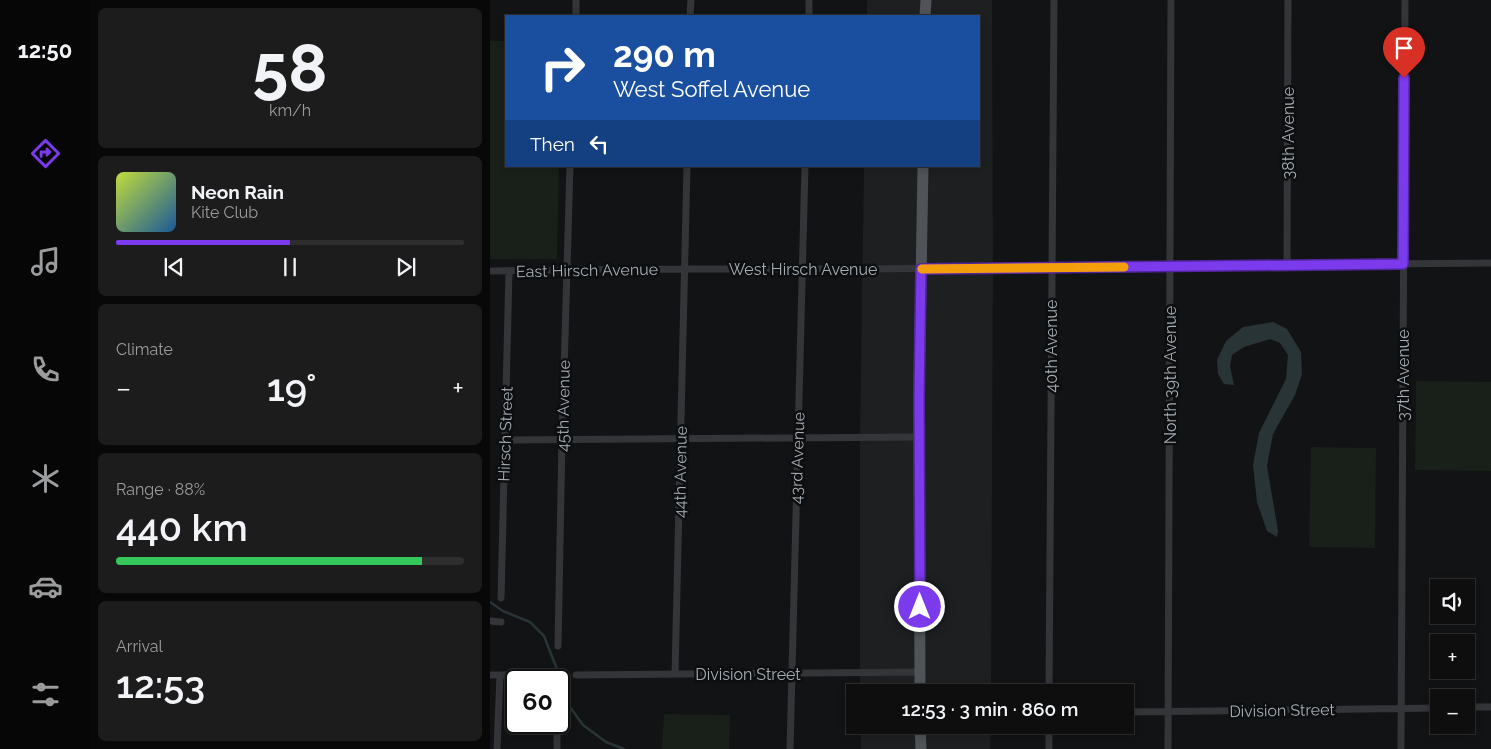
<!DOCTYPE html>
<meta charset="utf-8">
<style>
:root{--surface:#0e0e0f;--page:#1c1c1d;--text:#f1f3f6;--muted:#9b9c9e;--line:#2e2e2f;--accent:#7c3aed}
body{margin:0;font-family:Raleway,sans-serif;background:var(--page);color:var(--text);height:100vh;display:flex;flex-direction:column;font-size:19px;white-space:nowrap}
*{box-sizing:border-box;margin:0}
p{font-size:16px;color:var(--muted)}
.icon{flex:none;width:28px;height:28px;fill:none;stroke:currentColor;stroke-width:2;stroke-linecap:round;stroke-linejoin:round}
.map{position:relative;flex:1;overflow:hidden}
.details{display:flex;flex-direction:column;gap:8px;padding:8px;background:#080808;width:400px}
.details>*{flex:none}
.guide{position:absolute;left:15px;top:15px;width:475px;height:152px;border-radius:0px;box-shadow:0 2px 8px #0003,0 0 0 1px var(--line);background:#1a4fa0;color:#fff;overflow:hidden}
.fabs{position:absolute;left:940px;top:579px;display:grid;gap:10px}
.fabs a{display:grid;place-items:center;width:45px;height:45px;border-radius:0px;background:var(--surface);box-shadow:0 2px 8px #0003,0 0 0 1px var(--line);font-size:25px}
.speed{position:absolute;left:15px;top:669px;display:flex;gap:10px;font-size:25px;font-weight:700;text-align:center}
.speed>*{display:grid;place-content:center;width:65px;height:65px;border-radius:50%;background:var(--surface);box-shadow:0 2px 8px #0003,0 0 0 1px var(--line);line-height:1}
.speed .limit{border:2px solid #111;border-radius:8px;background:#fff;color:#111}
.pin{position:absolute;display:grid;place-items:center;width:42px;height:42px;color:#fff;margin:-51px -21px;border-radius:50% 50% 50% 0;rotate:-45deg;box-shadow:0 0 5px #0007}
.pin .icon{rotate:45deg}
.me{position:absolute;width:55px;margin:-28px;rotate:0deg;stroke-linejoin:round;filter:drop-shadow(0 0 4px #0008)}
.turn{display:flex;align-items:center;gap:18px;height:105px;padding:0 25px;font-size:22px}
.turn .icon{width:65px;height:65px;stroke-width:2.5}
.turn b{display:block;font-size:35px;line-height:42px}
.then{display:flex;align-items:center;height:48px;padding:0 25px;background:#0003;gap:10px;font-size:19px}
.big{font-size:38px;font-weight:600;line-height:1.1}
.details .card{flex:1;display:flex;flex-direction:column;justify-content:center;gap:8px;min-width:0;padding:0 18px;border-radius:8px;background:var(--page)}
.details .dial{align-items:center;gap:0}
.dial b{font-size:65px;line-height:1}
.song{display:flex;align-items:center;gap:15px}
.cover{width:60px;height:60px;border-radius:8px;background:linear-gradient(135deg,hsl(70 70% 55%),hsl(210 70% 35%))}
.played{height:5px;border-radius:2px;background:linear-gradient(90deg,var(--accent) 50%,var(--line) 50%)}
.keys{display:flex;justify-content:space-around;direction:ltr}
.heat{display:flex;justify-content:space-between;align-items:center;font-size:28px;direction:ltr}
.charge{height:8px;border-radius:4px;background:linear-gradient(90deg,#34c759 88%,var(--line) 0)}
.trip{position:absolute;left:356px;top:684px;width:288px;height:50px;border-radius:0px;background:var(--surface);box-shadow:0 2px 8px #0003,0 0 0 1px var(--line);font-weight:600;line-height:50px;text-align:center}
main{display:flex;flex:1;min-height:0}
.menu{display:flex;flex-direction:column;width:90px;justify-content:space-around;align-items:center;background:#060606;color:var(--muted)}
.menu .icon{width:35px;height:35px}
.menu .active{color:var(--accent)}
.menu b{font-size:22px;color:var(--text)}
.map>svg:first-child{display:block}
.built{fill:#1e1f21}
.green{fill:#191f19}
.water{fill:#293437}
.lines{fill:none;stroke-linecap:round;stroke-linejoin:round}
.stream{stroke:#293437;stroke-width:2.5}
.minor{stroke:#343539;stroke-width:7}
.primary{stroke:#505358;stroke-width:11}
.route-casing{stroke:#51269a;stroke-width:12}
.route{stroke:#7c3aed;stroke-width:9}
.slow{stroke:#f59e0b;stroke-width:9}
.labels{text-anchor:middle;stroke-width:5;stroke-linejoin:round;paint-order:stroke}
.street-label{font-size:16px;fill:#a4acb4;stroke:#0d0e0f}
</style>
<main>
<nav class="menu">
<b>12:50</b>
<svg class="icon active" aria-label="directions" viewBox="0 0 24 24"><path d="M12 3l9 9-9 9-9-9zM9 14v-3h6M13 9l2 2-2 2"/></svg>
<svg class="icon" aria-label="music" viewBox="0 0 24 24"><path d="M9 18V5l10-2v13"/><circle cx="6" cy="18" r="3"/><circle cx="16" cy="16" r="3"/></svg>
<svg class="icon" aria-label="phone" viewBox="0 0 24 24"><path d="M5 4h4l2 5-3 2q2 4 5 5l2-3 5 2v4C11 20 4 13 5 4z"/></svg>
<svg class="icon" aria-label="climate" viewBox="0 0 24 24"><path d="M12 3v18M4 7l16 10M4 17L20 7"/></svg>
<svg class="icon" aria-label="car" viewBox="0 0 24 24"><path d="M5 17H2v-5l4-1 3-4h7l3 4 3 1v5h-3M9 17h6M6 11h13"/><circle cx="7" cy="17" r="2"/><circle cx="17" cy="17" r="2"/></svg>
<svg class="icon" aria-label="filters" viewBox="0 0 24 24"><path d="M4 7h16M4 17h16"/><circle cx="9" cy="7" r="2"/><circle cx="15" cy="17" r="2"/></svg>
</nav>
<section class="details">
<div class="card dial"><b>58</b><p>km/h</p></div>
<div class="card">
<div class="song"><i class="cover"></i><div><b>Neon Rain</b><p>Kite Club</p></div></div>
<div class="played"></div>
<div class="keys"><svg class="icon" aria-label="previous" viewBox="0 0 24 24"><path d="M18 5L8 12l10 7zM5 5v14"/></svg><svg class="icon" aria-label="pause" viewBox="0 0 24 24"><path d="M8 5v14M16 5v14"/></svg><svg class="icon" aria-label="next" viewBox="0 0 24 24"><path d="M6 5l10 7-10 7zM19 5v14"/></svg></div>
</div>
<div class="card"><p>Climate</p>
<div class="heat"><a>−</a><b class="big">19°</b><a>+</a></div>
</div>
<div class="card"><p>Range · 88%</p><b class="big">440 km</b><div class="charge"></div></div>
<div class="card"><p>Arrival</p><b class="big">12:53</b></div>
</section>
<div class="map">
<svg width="1001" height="749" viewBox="0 0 1001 749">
<rect width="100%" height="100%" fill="#121314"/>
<path class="built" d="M 377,0 L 502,0 L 503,268 L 501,692 L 370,692 L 370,438 L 374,166 L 489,166 L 489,16 L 377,16 Z
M 371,725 L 430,725 L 428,749 L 371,749 Z
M 431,725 L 501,725 L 500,749 L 432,749 Z"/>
<path class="green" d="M 0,41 L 16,41 L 16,166 L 69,166 L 67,259 L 0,259 Z
M 926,381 L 1001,382 L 1001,471 L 925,470 Z
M 821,447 L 886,448 L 885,548 L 819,547 Z
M 174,714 L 240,715 L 239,749 L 172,749 Z"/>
<path class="water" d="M 783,322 L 797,329 L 811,352 L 812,374 L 805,395 L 783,434 L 777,466 L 788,531 L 787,537 L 777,531 L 767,502 L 763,465 L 769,433 L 796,379 L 798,355 L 790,343 L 780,339 L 754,347 L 742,355 L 740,366 L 744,385 L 734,384 L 728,374 L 727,360 L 736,341 L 753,327 Z"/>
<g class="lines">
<path class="stream" d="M 0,602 L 13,611 L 40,622 L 54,636 L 74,687 L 80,707 L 93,725 L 116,742 L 134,749"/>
<path class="minor" d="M 86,16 L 86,0
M 200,16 L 201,0
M 319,16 L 319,0
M 797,265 L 798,0
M 0,271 L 195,269 L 373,269 L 1001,263
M 15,440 L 429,437
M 11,598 L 19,271
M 0,621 L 11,622
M 68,646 L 72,440 L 80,166
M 185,674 L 197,166
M 0,675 L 56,675 L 58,680
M 86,675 L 430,672
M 559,692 L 564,0
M 976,707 L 1001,707
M 635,712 L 949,708
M 7,749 L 10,675
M 67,749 L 67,722
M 300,749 L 315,166
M 559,749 L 559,725
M 678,749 L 681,0
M 911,749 L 915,0"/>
<path class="primary" d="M 435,16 L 436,0
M 430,692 L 429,397 L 433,166
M 430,725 L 431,749"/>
</g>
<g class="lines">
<defs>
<path id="route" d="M 430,607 L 429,397 L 431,269 L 913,264 L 914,78"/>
</defs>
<use href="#route" class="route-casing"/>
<use href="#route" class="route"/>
<path class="slow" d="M 432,269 L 634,267"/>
</g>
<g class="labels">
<g class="street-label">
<text transform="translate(798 133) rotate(-90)" y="6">38th Avenue</text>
<text x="313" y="275">West Hirsch Avenue</text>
<text transform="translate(97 270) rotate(-1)" y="6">East Hirsch Avenue</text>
<text transform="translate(561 346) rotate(-90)" y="6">40th Avenue</text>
<text transform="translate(680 375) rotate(-90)" y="6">North 39th Avenue</text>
<text transform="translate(913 375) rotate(-90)" y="6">37th Avenue</text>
<text transform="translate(73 406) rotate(-89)" y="6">45th Avenue</text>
<text transform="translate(15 434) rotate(-88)" y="6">Hirsch Street</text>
<text transform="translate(307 458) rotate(-88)" y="6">43rd Avenue</text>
<text transform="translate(190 472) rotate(-89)" y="6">44th Avenue</text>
<text x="258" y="680">Division Street</text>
<text transform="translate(792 710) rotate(-1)" y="6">Division Street</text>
</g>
</g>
</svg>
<div class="fabs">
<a><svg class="icon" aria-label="sound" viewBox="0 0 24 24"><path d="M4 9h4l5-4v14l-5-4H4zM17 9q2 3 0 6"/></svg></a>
<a>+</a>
<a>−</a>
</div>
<div class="speed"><div class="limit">60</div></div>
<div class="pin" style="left:914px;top:78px;background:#d93025"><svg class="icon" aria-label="arrive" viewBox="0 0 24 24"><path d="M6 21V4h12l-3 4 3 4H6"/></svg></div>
<svg class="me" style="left:430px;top:607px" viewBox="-20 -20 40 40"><circle r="17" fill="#7c3aed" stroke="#fff" stroke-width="3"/><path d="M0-11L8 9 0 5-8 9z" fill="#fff"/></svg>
<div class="trip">12:53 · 3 min · 860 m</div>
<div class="guide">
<div class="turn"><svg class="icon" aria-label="right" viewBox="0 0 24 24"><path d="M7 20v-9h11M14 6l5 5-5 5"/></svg><div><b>290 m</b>West Soffel Avenue</div></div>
<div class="then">Then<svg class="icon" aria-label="left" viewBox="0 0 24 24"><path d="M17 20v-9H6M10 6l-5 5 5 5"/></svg></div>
</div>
</div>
</main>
